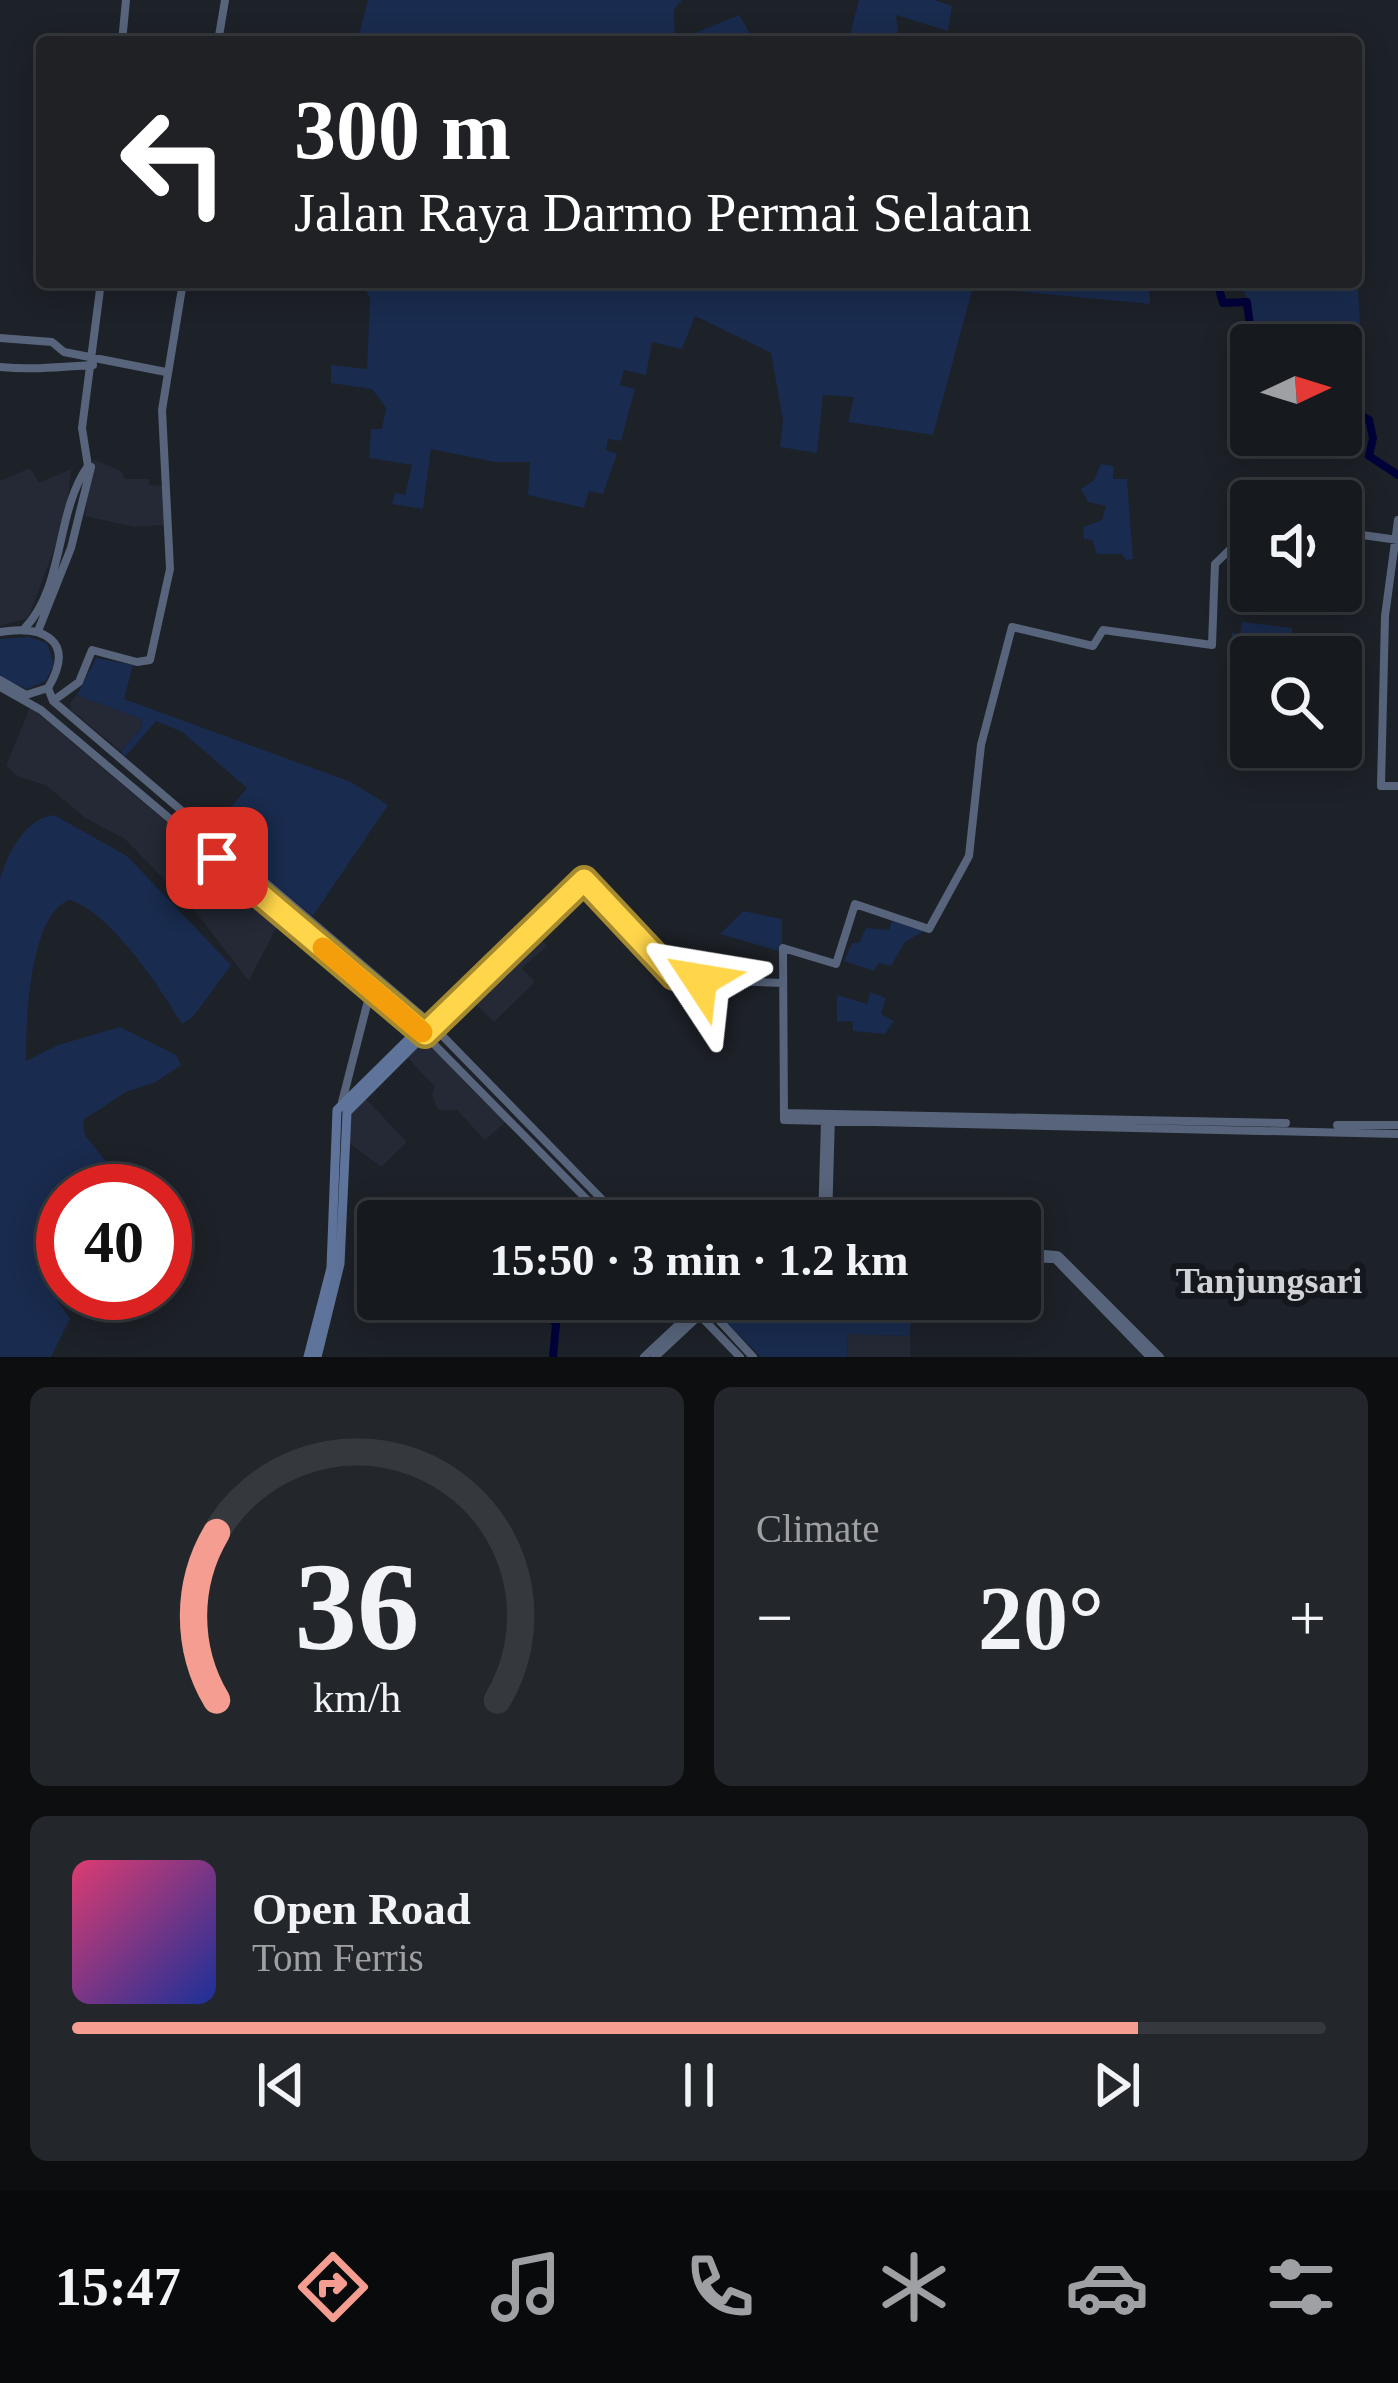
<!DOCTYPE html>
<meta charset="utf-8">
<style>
:root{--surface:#16191e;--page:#23262b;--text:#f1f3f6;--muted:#9ea0a4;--line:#35383c;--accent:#f59d90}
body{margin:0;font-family:Georgia,serif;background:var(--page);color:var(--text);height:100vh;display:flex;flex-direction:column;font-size:45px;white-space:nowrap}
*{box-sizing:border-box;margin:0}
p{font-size:39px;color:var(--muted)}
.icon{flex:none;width:66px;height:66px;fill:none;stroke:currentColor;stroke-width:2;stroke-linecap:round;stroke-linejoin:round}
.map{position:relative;height:1357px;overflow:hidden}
.side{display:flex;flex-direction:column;gap:30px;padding:30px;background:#0c0e10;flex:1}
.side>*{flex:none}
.guide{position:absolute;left:36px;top:36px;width:1326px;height:252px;border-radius:12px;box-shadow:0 6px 30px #0003,0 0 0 3px var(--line);background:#202124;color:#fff;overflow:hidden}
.needle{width:78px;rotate:86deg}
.buttons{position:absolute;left:1230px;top:324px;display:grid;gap:24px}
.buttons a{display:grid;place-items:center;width:132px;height:132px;border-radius:12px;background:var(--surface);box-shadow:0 6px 30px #0003,0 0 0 3px var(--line);font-size:60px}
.speed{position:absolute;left:36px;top:1164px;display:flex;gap:24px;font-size:60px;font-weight:700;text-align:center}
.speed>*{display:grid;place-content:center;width:156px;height:156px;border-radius:50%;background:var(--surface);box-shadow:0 6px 30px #0003,0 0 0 3px var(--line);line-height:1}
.speed .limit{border:18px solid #d22;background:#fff;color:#111}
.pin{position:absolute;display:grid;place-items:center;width:102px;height:102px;color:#fff;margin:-51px;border-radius:24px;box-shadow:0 6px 18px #0006}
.me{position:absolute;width:132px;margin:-66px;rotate:303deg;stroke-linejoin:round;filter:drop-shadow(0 0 9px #0008)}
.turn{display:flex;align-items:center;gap:42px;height:252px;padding:0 60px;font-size:54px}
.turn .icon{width:156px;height:156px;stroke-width:2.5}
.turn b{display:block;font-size:84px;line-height:102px}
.big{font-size:90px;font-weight:600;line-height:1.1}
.side .card{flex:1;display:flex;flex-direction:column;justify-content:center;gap:18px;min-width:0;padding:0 42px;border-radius:18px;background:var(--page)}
.side .dial{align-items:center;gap:0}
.dial svg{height:312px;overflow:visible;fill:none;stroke:var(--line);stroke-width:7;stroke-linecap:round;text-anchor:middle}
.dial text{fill:var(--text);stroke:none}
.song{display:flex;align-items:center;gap:36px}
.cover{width:144px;height:144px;border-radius:18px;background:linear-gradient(135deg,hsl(340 70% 55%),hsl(230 70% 35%))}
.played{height:12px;border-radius:6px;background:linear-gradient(90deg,var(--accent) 85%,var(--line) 85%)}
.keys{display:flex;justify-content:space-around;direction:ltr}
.heat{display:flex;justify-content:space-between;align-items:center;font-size:66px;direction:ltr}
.side .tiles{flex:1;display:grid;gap:30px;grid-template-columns:1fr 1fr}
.card:last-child{grid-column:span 2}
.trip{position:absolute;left:357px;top:1200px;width:684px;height:120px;border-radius:12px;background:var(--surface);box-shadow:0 6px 30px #0003,0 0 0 3px var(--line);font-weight:600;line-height:120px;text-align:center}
.tabs{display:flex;height:192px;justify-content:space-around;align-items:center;background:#090a0c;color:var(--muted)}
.tabs .icon{width:84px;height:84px}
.tabs .active{color:var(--accent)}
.tabs b{font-size:54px;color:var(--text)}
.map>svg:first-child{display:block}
.built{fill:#242935}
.green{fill:#192b4e}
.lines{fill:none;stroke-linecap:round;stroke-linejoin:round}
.river{stroke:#00023a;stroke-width:8}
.secondary{stroke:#57647b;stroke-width:8}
.primary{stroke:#5f749b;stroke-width:9}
.route-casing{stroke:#a68a30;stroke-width:30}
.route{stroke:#ffd54a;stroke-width:21}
.slow{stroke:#f59e0b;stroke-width:21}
.labels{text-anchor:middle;stroke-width:12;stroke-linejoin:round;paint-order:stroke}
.quarter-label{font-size:36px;font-weight:bold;fill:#d0d2d7;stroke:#14171e}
</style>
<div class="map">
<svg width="1398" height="1357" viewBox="0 0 1398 1357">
<rect width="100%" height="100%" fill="#1d2128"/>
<path class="built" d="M 93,459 L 121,471 L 125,479 L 149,479 L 149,485 L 164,486 L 164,525 L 134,527 L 85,516 Z
M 30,468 L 39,483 L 71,469 L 66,518 L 28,618 L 0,626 L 0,481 Z
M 77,695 L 141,719 L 142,727 L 121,751 L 71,710 L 70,703 Z
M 30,707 L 281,918 L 249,981 L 194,910 L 125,839 L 85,818 L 46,785 L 19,777 L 6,766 Z
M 533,932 L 547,946 L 522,968 L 535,982 L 494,1022 L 468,997 Z
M 428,1037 L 509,1119 L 485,1140 L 457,1110 L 438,1110 L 432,1095 L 435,1087 L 407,1057 Z
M 365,1098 L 407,1142 L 381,1167 L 349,1143 L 351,1111 Z
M 848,1334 L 910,1336 L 910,1357 L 847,1357 Z"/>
<path class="green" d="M 368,0 L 682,0 L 674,10 L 675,41 L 739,15 L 755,42 L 357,42 Z
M 859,0 L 935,0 L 952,6 L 948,31 L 896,15 L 899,42 L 848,42 Z
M 362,282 L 1149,282 L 1150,304 L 973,287 L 933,435 L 848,422 L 854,397 L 823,395 L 817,453 L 780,447 L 783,421 L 771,353 L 695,316 L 682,349 L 652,342 L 646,375 L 624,370 L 620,385 L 635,389 L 621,441 L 608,439 L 606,450 L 617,454 L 603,494 L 589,491 L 584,508 L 528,495 L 530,462 L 495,462 L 431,449 L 423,509 L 392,504 L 395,493 L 405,495 L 412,465 L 369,458 L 371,429 L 382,429 L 386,408 L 372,389 L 331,383 L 331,365 L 367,369 L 370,298 Z
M 1220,282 L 1316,282 L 1342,288 L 1348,283 L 1358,290 L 1362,356 L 1357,362 L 1341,364 L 1341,345 C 1311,345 1276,341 1251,324 L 1249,301 L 1239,283 L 1220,288 Z
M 1101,464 L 1114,466 L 1113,479 L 1127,479 L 1133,559 L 1126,560 L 1122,554 L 1097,554 L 1092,540 L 1084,539 L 1083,527 L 1102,520 L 1106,506 L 1088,502 L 1081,489 L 1094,480 Z
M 1242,622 L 1292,628 L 1292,642 L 1306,645 L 1306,657 L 1251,657 L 1251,673 L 1236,672 L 1242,654 L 1231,647 L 1232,632 L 1240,636 Z
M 29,637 L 47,643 L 54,664 L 46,681 L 27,689 L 0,678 L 0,639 Z
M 96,658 L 133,665 L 124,699 L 351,782 L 388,805 L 313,916 L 211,831 L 247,788 L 182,732 L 156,721 L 125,757 L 121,751 L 142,727 L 141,719 L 77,695 Z
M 54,815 L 127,856 L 231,965 L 193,1017 L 182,1024 C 161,989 109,910 69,900 C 29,916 26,1022 26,1061 L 58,1045 L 120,1027 L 176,1055 L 181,1065 L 156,1082 L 126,1092 L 83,1120 L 85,1135 L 129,1191 L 63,1191 L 63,1291 L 58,1302 L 70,1319 L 51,1357 L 0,1357 L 0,878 C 9,852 25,818 54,815 Z
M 743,911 L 782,919 L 782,952 L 720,934 Z
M 892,921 L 924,931 L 905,942 L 891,966 L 878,963 L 874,971 L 844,961 L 852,943 L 859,943 L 866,928 L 889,930 Z
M 870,992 L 886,998 L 881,1014 L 894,1021 L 885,1034 L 853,1031 L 852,1021 L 837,1022 L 837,995 L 867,1004 Z
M 720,1299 L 911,1299 L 910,1336 L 848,1334 L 847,1357 L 761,1357 L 711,1307 Z"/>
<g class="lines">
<path class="river" d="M 1217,282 L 1223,303 L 1247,302 L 1250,326 L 1266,336 L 1302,345
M 1341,392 L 1355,412 L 1369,420 L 1373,438 L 1369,456 L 1398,475
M 547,1312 L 556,1324 L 553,1357"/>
<path class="secondary" d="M 122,42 L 126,0
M 218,42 L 225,0
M 0,338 L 52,342 L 64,352 L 166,372
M 0,367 C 34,370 61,367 93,365
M 1398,520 L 1385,616 L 1381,786 L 1398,786
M 1251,529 L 1215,564 L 1212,645 L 1103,630 L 1093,646 L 1012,627 L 981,745 L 969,856 L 929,929 L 855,904 L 836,964 L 783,948 L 784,1120 L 1398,1134
M 1341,532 L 1398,540
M 24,629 C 65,587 55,512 88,466 L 82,428 L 101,282
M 38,631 L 71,548 L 91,467
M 0,632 C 45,625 76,641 48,688 L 53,701 L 428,1021 L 623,1221
M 0,680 L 26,695 L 48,688
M 0,687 L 41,710 L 419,1029 L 608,1221
M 53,701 L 79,682 L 92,650 L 137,662 L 150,660 L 170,569 L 162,410 L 183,282
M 428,1021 L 469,994 L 585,879 L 679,979 L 783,983
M 342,1102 L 371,989
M 784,1113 L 1286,1123
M 1337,1125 L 1398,1125
M 822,1221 L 825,1121
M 828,1221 L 831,1115
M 1020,1252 L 1056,1255
M 1059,1256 L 1160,1357
M 1020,1258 L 1053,1259
M 1057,1261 L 1150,1357
M 684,1299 L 740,1357
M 705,1305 L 753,1357
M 644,1357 L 706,1299
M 655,1357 L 717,1299"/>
<path class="primary" d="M 308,1357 L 331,1268 L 337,1110 L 419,1029
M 317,1357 L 340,1264 L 347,1112 L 425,1034"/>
</g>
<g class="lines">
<defs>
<path id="route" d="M 217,858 L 425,1034 L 584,880 L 674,976 L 700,980"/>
</defs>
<use href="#route" class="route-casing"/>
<use href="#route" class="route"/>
<path class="slow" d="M 323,948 L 422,1032"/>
</g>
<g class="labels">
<g class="quarter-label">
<text x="1269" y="1293">Tanjungsari</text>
</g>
</g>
</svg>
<div class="buttons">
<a><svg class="needle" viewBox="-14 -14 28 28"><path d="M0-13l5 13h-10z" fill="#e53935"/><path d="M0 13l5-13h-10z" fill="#9ea0a4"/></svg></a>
<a><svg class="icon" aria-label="sound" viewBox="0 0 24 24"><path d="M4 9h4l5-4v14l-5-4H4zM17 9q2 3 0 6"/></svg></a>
<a><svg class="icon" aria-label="search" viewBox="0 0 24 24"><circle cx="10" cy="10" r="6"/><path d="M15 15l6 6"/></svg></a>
</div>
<div class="speed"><div class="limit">40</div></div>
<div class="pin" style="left:217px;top:858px;background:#d93025"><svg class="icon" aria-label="arrive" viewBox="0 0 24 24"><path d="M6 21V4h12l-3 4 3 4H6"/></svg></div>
<svg class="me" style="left:700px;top:980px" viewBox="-20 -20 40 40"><path d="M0-17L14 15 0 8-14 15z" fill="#ffd54a" stroke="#fff" stroke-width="4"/></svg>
<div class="trip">15:50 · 3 min · 1.2 km</div>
<div class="guide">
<div class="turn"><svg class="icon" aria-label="left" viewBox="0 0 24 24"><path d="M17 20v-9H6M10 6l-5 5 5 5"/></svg><div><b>300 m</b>Jalan Raya Darmo Permai Selatan</div></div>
</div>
</div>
<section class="side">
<div class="tiles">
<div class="card dial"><svg viewBox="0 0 100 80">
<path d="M14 69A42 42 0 1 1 86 69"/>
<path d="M14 69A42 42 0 0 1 14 26" stroke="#f59d90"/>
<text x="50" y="56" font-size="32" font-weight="700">36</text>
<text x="50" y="72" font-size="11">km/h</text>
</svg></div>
<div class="card"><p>Climate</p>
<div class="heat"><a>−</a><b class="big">20°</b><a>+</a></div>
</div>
<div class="card">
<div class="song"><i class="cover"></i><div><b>Open Road</b><p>Tom Ferris</p></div></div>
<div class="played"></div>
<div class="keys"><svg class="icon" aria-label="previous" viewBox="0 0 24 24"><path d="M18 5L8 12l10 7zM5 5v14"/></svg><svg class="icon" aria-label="pause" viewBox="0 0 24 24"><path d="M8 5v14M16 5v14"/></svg><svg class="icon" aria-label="next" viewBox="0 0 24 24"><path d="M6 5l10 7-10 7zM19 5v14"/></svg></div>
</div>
</div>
</section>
<nav class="tabs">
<b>15:47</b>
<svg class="icon active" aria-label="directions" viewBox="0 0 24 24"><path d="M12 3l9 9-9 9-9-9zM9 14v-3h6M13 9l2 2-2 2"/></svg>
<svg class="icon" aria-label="music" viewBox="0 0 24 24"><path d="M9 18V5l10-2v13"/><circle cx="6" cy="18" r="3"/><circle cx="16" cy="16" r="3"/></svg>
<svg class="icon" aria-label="phone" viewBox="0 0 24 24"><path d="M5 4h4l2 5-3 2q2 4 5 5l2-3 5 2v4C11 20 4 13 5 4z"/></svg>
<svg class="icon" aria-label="climate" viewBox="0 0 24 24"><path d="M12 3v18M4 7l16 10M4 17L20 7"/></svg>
<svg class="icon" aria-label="car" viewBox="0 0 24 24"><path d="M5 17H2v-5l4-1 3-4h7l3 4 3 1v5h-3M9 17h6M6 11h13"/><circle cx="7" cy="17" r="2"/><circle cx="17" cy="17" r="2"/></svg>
<svg class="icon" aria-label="filters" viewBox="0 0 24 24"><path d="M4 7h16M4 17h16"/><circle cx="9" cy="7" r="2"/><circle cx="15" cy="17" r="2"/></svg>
</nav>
